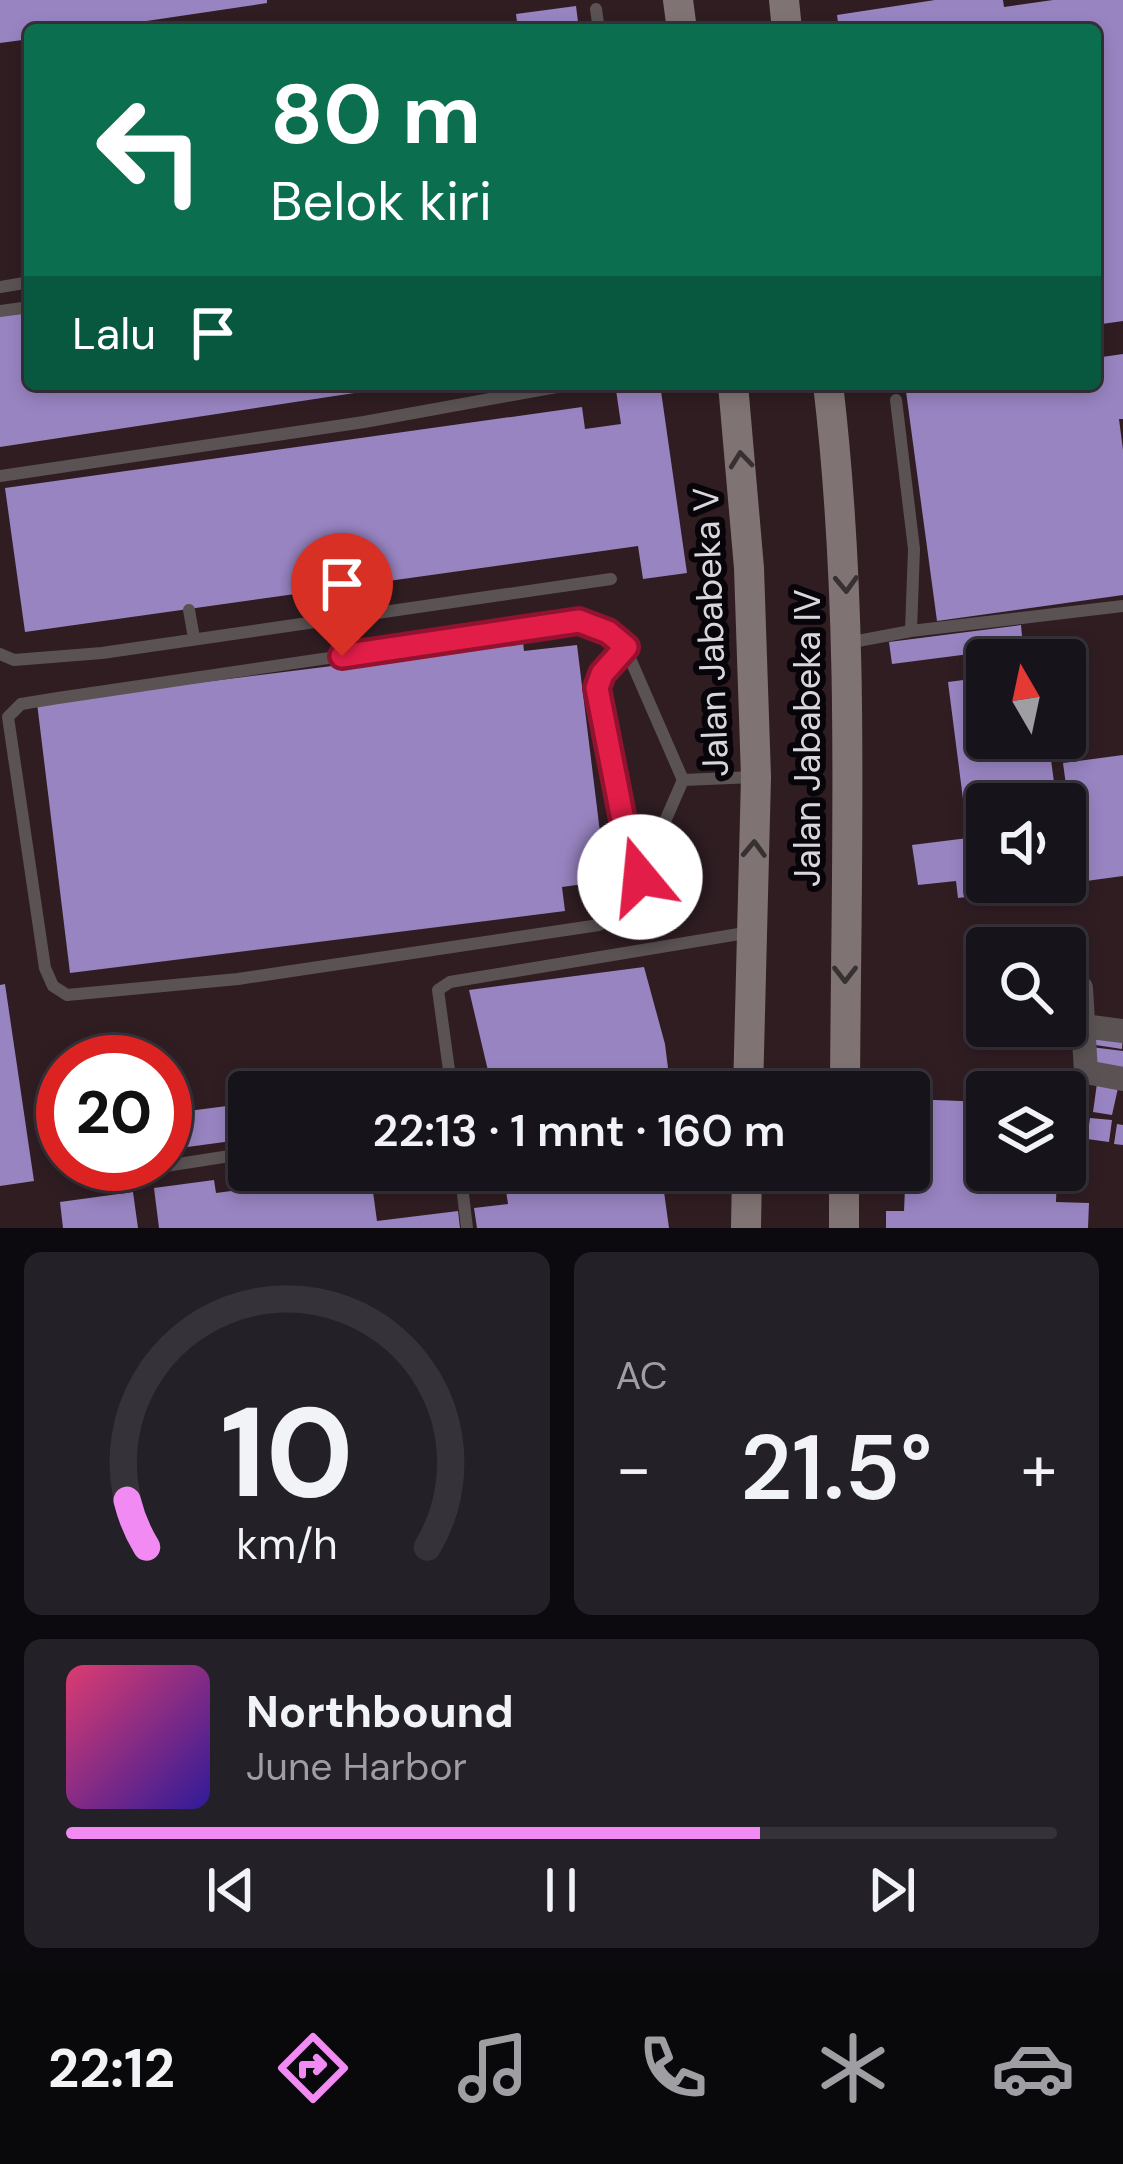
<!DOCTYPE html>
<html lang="id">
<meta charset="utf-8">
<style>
:root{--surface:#17131b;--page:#242028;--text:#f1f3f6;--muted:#9e9ea3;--line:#36323a;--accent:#f18af3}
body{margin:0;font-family:"DM Sans",sans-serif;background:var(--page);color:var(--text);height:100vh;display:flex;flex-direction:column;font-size:45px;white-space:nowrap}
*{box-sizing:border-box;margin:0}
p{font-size:39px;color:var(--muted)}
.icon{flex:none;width:66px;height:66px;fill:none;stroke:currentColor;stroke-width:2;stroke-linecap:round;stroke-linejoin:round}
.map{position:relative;height:1228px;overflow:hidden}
.side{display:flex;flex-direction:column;gap:24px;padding:24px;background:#0d0a0f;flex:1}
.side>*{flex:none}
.top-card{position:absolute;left:24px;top:24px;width:1077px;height:366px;border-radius:12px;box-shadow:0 6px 18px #0003,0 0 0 3px var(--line);background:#0b6e4f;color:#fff;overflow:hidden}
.needle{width:78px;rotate:351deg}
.buttons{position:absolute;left:966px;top:639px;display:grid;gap:24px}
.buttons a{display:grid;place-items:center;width:120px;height:120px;border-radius:12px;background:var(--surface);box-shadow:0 6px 18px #0003,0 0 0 3px var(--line);font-size:60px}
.speed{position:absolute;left:36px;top:1035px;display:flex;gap:24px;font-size:60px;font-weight:700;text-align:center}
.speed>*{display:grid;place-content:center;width:156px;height:156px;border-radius:50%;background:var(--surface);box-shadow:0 6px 18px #0003,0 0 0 3px var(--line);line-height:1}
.speed .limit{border:18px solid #d22;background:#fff;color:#111}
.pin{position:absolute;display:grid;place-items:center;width:102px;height:102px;color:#fff;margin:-123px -51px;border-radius:50% 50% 50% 0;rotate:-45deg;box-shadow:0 0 12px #0007}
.pin .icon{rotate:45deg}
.me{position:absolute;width:132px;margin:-66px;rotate:343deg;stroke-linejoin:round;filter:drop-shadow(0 0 9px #0008)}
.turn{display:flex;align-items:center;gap:42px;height:252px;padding:0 48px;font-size:54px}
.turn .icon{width:156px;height:156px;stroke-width:2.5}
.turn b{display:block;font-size:84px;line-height:102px}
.then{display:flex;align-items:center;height:114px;padding:0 48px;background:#0003;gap:24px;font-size:45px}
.big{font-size:90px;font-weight:600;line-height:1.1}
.side .tile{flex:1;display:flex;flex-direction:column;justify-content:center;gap:18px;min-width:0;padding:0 42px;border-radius:18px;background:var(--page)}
.side .dial{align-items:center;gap:0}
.dial svg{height:312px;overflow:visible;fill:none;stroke:var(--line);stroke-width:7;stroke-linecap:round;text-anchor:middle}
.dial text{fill:var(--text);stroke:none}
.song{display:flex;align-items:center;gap:36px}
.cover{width:144px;height:144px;border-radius:18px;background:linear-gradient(135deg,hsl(340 70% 55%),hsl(250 70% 35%))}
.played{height:12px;border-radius:6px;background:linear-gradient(90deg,var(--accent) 70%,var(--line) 70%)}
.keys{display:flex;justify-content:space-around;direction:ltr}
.heat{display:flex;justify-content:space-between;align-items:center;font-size:66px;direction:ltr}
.side .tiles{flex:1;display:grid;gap:24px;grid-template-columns:1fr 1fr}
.tile:last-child{grid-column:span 2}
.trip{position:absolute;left:228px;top:1071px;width:702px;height:120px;border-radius:12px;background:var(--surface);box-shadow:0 6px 18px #0003,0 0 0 3px var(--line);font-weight:600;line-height:120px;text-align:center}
.tab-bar{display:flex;height:192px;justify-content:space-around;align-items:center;background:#09080b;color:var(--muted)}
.tab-bar .icon{width:84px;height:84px}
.tab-bar .on{color:var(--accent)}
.tab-bar b{font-size:54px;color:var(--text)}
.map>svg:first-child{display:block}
.industrial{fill:#2f1d22;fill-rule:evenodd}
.building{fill:#9884c1}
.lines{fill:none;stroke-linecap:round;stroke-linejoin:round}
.lane{stroke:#5b5353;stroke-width:12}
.street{stroke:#5b5353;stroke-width:24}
.secondary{stroke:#807373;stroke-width:30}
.oneway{stroke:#373133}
.route-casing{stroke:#92132f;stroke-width:30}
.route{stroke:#e11d48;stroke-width:21}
.labels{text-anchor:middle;stroke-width:12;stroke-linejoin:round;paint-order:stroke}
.street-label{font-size:36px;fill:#d9d5dc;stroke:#070509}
</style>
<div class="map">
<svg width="1123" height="1228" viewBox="0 0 1123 1228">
<rect width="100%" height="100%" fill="#1f1924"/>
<path class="industrial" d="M 0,0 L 1123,0 L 1123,1228 L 0,1228 ZM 30,30 L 1095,30 L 1095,384 L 30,384 ZM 987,660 L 1065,660 L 1065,738 L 987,738 ZM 987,804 L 1065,804 L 1065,882 L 987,882 ZM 987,948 L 1065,948 L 1065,1026 L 987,1026 ZM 63,1062 L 165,1062 L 165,1164 L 63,1164 ZM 249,1092 L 909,1092 L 909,1170 L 249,1170 ZM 987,1092 L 1065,1092 L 1065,1170 L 987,1170 Z"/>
<path class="building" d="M 0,0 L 267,0 L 267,3 L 86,30 L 30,30 L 30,39 L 0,43 Z
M 935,0 L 1003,0 L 1004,7 L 1053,0 L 1123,0 L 1123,321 L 1095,325 L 1095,30 L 839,30 L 837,15 Z
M 576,6 L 579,30 L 518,30 L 516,14 Z
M 30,311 L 30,384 L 394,387 L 0,447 L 0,315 Z
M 1123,354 L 1123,419 L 1119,419 L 1123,450 L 1123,595 L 937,621 L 905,384 L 1095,384 L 1095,358 Z
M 660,384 L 687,573 L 643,579 L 638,546 L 25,632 L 5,488 L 582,407 L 585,429 L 621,424 L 616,390 Z
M 1021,625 L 1023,647 L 892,664 L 889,642 Z
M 523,642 L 524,651 L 577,645 L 606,881 L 562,887 L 565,911 L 70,973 L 37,703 Z
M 987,677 L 987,738 L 1048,738 L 1057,804 L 987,804 L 987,882 L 1054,885 L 958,898 L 956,881 L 918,885 L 912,845 L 968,838 L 948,682 Z
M 1123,755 L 1123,876 L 1079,882 L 1063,763 Z
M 644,967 L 665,1044 L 671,1092 L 493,1092 L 469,990 Z
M 5,984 L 34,1181 L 0,1186 L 0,985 Z
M 1091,1029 L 1123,1033 L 1122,1049 L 1089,1044 Z
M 1091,1047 L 1123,1051 L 1123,1071 L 1088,1067 Z
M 1098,1076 L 1120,1079 L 1112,1115 L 1093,1112 Z
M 909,1099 L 987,1102 L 987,1170 L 1057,1170 L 1056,1202 L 1089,1203 L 1088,1228 L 886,1228 L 886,1211 L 904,1211 Z
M 227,1106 L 232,1141 L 165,1150 L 165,1114 Z
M 1090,1118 L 1112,1120 L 1109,1142 L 1087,1139 Z
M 1117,1124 L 1123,1125 L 1123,1145 L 1114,1144 Z
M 290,1170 L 370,1170 L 377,1221 L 458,1211 L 460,1228 L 159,1228 L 154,1188 L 214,1180 L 216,1193 L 292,1183 Z
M 503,1170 L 661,1170 L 669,1228 L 477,1228 L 474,1208 L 508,1204 Z
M 133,1192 L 138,1228 L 63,1228 L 60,1202 Z"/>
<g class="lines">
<path class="lane" d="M 596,9 L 599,30
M 0,287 L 30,282
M 0,311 L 30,307
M 0,476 L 364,422 L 573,384
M 189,610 L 194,638
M 911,631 L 1123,606
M 847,643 L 911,631 L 914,549 L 896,400
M 625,647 L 602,674 L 597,687 L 623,821 L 640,875
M 0,654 L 14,660 L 102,653 L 611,579
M 683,780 L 625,647 L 608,632 L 579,621 L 58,698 L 21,704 L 8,717 L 45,968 L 53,986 L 67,995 L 238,979 L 599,925 L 621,911 L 632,897 L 683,780 L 754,777
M 452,1092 L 438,990 L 450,982 L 751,932
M 390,1176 L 456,1171 L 461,1177 L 467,1228
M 95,1177 L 249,1153"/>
<path class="street" d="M 1081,988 L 1086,1072 L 1123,1079
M 1083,1026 L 1123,1031"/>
<path class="secondary" d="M 678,0 L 682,30
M 784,0 L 787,30
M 733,384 L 749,568 L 756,777 L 748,1092
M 828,384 C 856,619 846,856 845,1092
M 746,1228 L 747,1170
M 844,1228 L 844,1170"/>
</g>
<defs><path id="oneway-chevron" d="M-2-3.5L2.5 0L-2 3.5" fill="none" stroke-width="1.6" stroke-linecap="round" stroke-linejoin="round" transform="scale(3)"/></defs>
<g class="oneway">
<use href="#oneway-chevron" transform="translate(741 460) rotate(-96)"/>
<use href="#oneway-chevron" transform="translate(846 584) rotate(88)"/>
<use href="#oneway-chevron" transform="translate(754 849) rotate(-88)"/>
<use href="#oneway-chevron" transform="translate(845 974) rotate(90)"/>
</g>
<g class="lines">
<defs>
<path id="route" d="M 342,656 L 579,621 L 608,632 L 626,647 L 602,674 L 597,688 L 623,820 L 640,877"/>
</defs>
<use href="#route" class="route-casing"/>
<use href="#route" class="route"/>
</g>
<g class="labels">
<g class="street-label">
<text transform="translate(710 632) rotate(-92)" y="13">Jalan Jababeka V</text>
<text transform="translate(807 738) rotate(-90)" y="13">Jalan Jababeka IV</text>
</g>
</g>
</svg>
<div class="buttons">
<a><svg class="needle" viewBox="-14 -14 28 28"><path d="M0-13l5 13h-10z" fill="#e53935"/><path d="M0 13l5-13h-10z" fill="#9e9ea3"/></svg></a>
<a><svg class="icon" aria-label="sound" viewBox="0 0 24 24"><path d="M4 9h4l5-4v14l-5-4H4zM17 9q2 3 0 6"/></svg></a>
<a><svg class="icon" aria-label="search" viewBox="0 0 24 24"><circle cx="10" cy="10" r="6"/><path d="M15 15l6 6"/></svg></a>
<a><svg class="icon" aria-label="layers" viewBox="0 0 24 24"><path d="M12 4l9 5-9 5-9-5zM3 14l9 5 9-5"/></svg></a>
</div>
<div class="speed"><div class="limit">20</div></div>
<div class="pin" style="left:342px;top:656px;background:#d93025"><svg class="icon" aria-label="arrive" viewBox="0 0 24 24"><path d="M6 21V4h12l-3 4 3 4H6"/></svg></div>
<svg class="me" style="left:640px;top:877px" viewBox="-20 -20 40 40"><circle r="19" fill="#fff"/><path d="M0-13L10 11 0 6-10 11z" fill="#e11d48"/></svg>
<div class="trip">22:13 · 1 mnt · 160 m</div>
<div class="top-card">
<div class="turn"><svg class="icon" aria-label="left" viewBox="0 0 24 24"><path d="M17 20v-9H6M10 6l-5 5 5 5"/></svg><div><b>80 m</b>Belok kiri</div></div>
<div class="then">Lalu<svg class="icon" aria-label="arrive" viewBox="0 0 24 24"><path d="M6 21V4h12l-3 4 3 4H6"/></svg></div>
</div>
</div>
<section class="side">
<div class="tiles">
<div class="tile dial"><svg viewBox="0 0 100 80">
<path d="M14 69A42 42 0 1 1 86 69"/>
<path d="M14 69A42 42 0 0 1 9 57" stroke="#f18af3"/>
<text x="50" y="56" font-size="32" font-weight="700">10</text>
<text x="50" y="72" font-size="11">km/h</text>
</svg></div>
<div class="tile"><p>AC</p>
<div class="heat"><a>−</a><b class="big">21.5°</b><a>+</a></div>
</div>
<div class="tile">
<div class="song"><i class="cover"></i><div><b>Northbound</b><p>June Harbor</p></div></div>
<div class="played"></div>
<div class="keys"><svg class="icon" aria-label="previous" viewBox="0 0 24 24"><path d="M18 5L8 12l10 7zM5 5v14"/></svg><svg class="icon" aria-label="pause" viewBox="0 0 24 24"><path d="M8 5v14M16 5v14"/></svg><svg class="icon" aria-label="next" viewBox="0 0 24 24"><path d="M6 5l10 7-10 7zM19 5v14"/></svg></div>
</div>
</div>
</section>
<nav class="tab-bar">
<b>22:12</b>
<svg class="icon on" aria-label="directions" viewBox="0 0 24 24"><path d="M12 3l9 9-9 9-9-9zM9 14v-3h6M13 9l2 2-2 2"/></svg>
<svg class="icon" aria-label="music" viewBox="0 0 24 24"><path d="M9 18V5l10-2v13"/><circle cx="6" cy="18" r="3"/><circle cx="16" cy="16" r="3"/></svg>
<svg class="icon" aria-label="phone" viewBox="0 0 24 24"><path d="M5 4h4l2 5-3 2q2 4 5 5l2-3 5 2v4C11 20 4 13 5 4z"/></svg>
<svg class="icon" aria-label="climate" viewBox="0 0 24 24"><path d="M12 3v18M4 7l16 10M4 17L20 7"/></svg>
<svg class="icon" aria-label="car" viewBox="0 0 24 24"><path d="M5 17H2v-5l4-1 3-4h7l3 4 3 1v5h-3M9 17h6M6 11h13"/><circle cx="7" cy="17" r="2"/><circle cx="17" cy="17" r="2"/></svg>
</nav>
